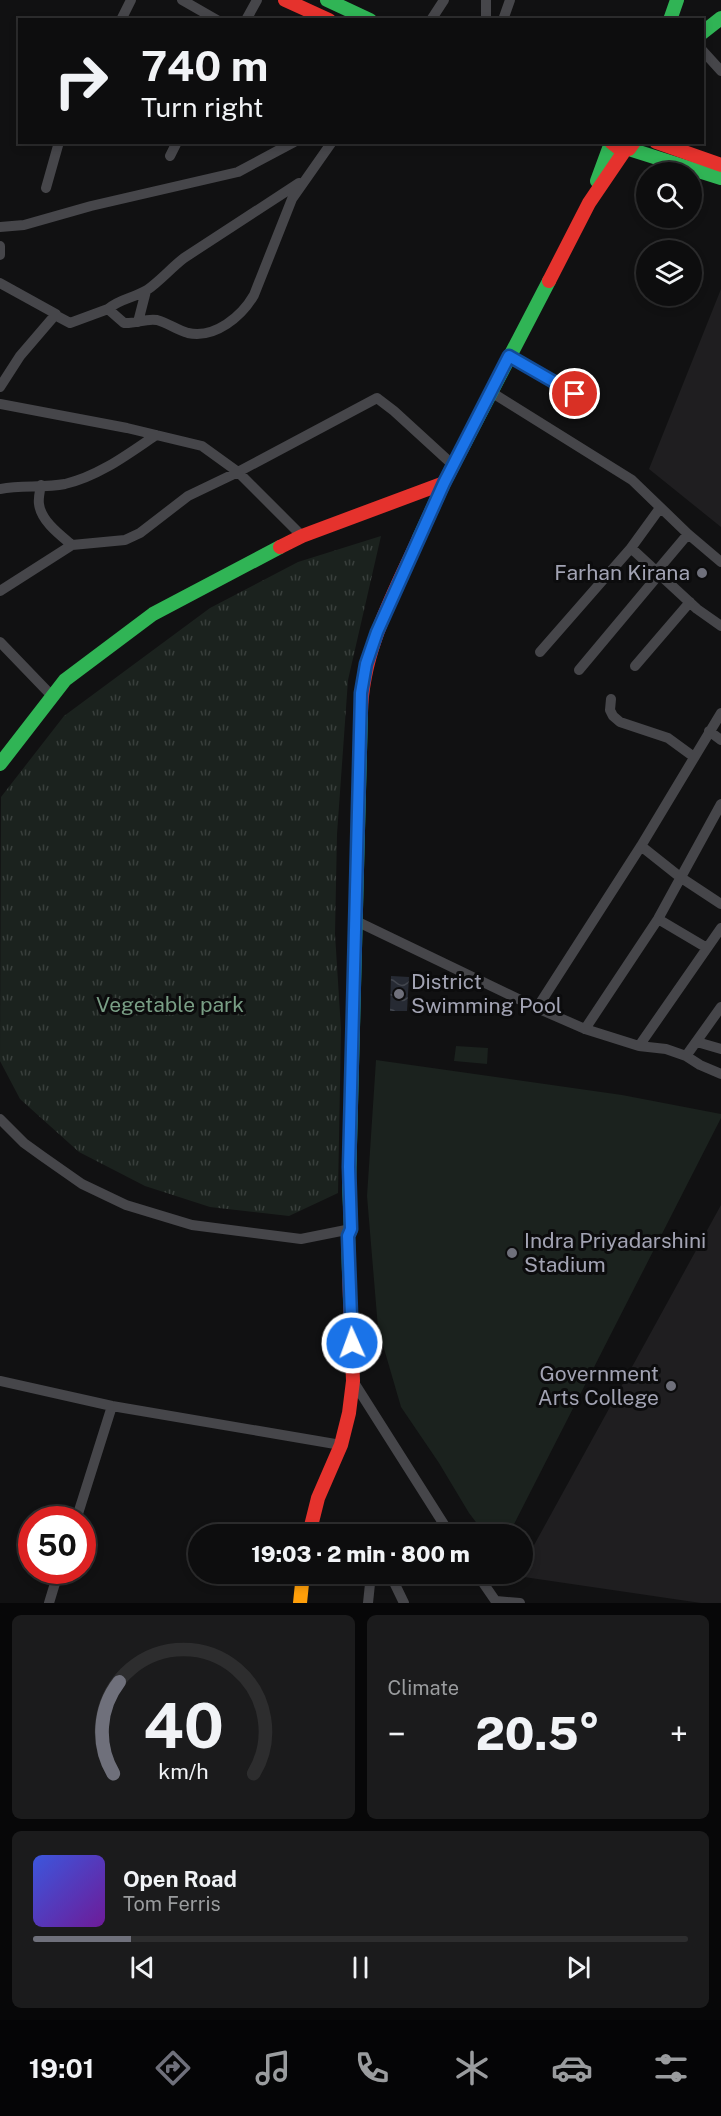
<!DOCTYPE html>
<meta charset="utf-8">
<style>
:root{--surface:#0d0d0e;--page:#1b1b1c;--text:#f1f3f6;--muted:#9a9c9e;--line:#2d2d2e;--accent:#6f707b}
body{margin:0;font-family:"Public Sans",sans-serif;background:var(--page);color:var(--text);height:100vh;display:flex;flex-direction:column;font-size:22px;white-space:nowrap}
*{box-sizing:border-box;margin:0}
p{font-size:20px;color:var(--muted)}
.icon{flex:none;width:33px;height:33px;fill:none;stroke:currentColor;stroke-width:2;stroke-linecap:round;stroke-linejoin:round}
.map{position:relative;height:1603px;overflow:hidden}
.details{display:flex;flex-direction:column;gap:12px;padding:12px;background:#070708;flex:1}
.details>*{flex:none}
.hud{position:absolute;left:18px;top:18px;width:686px;height:126px;border-radius:0px;box-shadow:0 3px 9px #0003,0 0 0 2px var(--line);background:#0d0d0e;color:var(--text);overflow:hidden}
.controls{position:absolute;left:636px;top:162px;display:grid;gap:12px}
.controls a{display:grid;place-items:center;width:66px;height:66px;border-radius:50%;background:var(--surface);box-shadow:0 3px 9px #0003,0 0 0 2px var(--line);font-size:30px}
.speed{position:absolute;left:18px;top:1506px;display:flex;gap:12px;font-size:30px;font-weight:700;text-align:center}
.speed>*{display:grid;place-content:center;width:78px;height:78px;border-radius:50%;background:var(--surface);box-shadow:0 3px 9px #0003,0 0 0 2px var(--line);line-height:1}
.speed .limit{border:9px solid #d22;background:#fff;color:#111}
.pin{position:absolute;display:grid;place-items:center;width:51px;height:51px;color:#fff;margin:-26px;border:3px solid #fff;border-radius:50%;box-shadow:0 2px 6px #0007}
.me{position:absolute;width:66px;margin:-33px;rotate:358deg;stroke-linejoin:round;filter:drop-shadow(0 0 4px #0008)}
.turn{display:flex;align-items:center;gap:21px;height:126px;padding:0 24px;font-size:27px}
.turn .icon{width:78px;height:78px;stroke-width:2.5}
.turn b{display:block;font-size:42px;line-height:51px}
.big{font-size:45px;font-weight:800;line-height:1.1}
.details .card{flex:1;display:flex;flex-direction:column;justify-content:center;gap:9px;min-width:0;padding:0 21px;border-radius:9px;background:var(--page)}
.details .dial{align-items:center;gap:0}
.dial svg{height:156px;overflow:visible;fill:none;stroke:var(--line);stroke-width:7;stroke-linecap:round;text-anchor:middle}
.dial text{fill:var(--text);stroke:none}
.song{display:flex;align-items:center;gap:18px}
.cover{width:72px;height:72px;border-radius:9px;background:linear-gradient(135deg,hsl(230 70% 55%),hsl(280 70% 35%))}
.played{height:6px;border-radius:3px;background:linear-gradient(90deg,var(--accent) 15%,var(--line) 15%)}
.keys{display:flex;justify-content:space-around;direction:ltr}
.heat{display:flex;justify-content:space-between;align-items:center;font-size:33px;direction:ltr}
.details .tiles{flex:1;display:grid;gap:12px;grid-template-columns:1fr 1fr}
.card:last-child{grid-column:span 2}
.trip{position:absolute;left:188px;top:1524px;width:345px;height:60px;border-radius:30px;background:var(--surface);box-shadow:0 3px 9px #0003,0 0 0 2px var(--line);font-weight:800;line-height:60px;text-align:center}
.tabs{display:flex;height:96px;justify-content:space-around;align-items:center;background:#050506;color:var(--muted)}
.tabs .icon{width:42px;height:42px}
.tabs .active{color:var(--accent)}
.tabs b{font-size:27px;color:var(--text)}
.map>svg:first-child{display:block}
.built{fill:#1f1e20}
.grass{fill:#1b221e}
.park{fill:url(#park-tufts)}
.water{fill:url(#water-waves)}
.lines{fill:none;stroke-linecap:round;stroke-linejoin:round}
.street{stroke:#46464a;stroke-width:10}
.fast{stroke:#30b455;stroke-width:14}
.slow{stroke:#ff9f0a;stroke-width:14}
.jam{stroke:#e5322d;stroke-width:14}
.route-casing{stroke:#114b97;stroke-width:15}
.route{stroke:#1a73e8;stroke-width:10}
.poi-dot{fill:#6f707b;stroke:#0c0c0d;stroke-width:2}
.labels{text-anchor:middle;stroke-width:6;stroke-linejoin:round;paint-order:stroke}
.poi-label{font-size:21px;fill:#a2a3b3;stroke:#0c0c0d;text-anchor:end}
.park-label{font-size:21px;fill:#799e85;stroke:#0c0c0d}
</style>
<div class="map">
<svg width="721" height="1603" viewBox="0 0 721 1603">
<defs>
<pattern id="park-tufts" width="24" height="20" patternUnits="userSpaceOnUse" patternTransform="scale(1.5)"><rect width="24" height="20" fill="#1b221e"/><path d="M3 7l-1-3M5 7V3M7 7l1-3M15 17l-1-3M17 17v-4M19 17l1-3" fill="none" stroke="#393f3c"/></pattern>
<pattern id="water-waves" width="16" height="10" patternUnits="userSpaceOnUse" patternTransform="scale(1.5)"><rect width="16" height="10" fill="#262a33"/><path d="M0 5q4-4 8 0t8 0" fill="none" stroke="#42464e"/></pattern>
</defs>
<rect width="100%" height="100%" fill="#111112"/>
<path class="built" d="M 721,289 L 721,527 L 649,469 Z
M 721,1205 L 721,1603 L 701,1603 L 517,1576 L 518,1574 L 522,1574 L 522,1567 Z"/>
<path class="grass" d="M 456,1046 L 488,1048 L 487,1064 L 454,1061 Z
M 376,1060 L 622,1095 L 721,1114 L 721,1118 L 509,1534 L 485,1534 L 469,1513 L 439,1463 L 401,1407 L 378,1328 L 367,1196 Z"/>
<path class="park" d="M 381,536 L 348,680 L 337,834 L 335,934 L 341,1029 L 338,1193 L 289,1216 L 210,1207 L 145,1186 L 79,1152 L 20,1099 L 0,1061 L 1,797 L 64,716 L 210,608 L 298,562 Z"/>
<path class="water" d="M 391,976 L 409,977 L 407,1011 L 390,1011 Z"/>
<g class="lines">
<path class="street" d="M 182,0 L 217,20
M 486,0 L 486,20
M 121,20 L 131,0
M 246,20 L 257,0
M 431,20 L 444,0
M 503,20 L 510,0
M 702,50 L 721,71
M 170,156 L 177,142
M 46,188 L 59,142
M 0,227 L 24,225 L 91,206 L 238,172 L 294,142
M 0,246 L 0,255
M 0,283 L 56,314 L 20,356 L 0,387
M 108,309 C 119,299 134,298 147,290 C 160,281 171,268 184,258 L 299,183
M 55,315 L 70,323 L 108,309 L 124,323 C 135,324 146,318 157,320 C 168,323 177,330 188,333 C 215,339 242,316 254,295 L 292,199 L 332,142
M 138,322 L 146,291
M 509,356 L 575,394
M 491,392 L 632,480 L 688,534 L 721,562
M 0,404 L 127,428 L 202,446 L 238,472 L 302,536
M 41,485 C 40,491 38,498 39,504 C 41,521 60,535 72,545
M 0,489 C 21,485 44,488 65,484 C 99,476 128,454 156,435
M 631,548 L 697,609 L 721,626
M 0,591 L 72,545 L 125,540 L 140,533 L 188,496 L 238,472 L 377,398 L 394,411 L 453,465
M 0,642 L 52,696
M 540,652 L 631,548 L 660,508
M 635,666 L 690,602
M 579,670 L 656,578 L 656,572 L 688,534
M 611,699 L 610,710 L 613,716 L 620,722 L 668,738 L 694,757
M 709,731 L 721,740
M 641,846 L 680,877 L 721,904
M 658,919 L 707,948
M 356,921 L 537,1008 L 585,1029 L 639,1046 L 666,1049 L 686,1056 L 700,1065 L 721,1074
M 537,1008 L 641,846 L 721,713
M 585,1029 L 658,919 L 721,804
M 697,1042 L 721,1049
M 639,1046 L 721,928
M 686,1056 L 721,1007
M 0,1119 L 24,1143 L 42,1156 L 82,1184 L 126,1205 L 192,1225 L 301,1239 L 351,1229
M 0,1381 L 112,1406 L 341,1445
M 353,1381 L 450,1534
M 76,1520 L 112,1406
M 390,1574 L 404,1603
M 477,1574 L 497,1603
M 496,1601 L 520,1603
M 49,1603 L 59,1570
M 368,1603 L 371,1574"/>
<path class="fast" d="M 327,0 L 370,20
M 670,20 L 677,0
M 702,33 L 721,18
M 629,149 L 721,178
M 597,181 L 611,143
M 419,538 L 444,483 L 549,281
M 0,764 L 65,680 L 153,614 L 280,547
M 349,1272 L 348,1236 L 351,1229 L 349,1184 L 361,713"/>
<path class="slow" d="M 300,1603 L 303,1574"/>
<path class="jam" d="M 285,0 L 329,20
M 611,142 L 621,150 L 629,149 L 634,142
M 656,142 L 721,165
M 549,281 L 589,203 L 625,150
M 280,547 L 302,536 L 444,483
M 361,713 C 362,650 394,594 419,538
M 309,1534 L 318,1498 L 341,1445 L 349,1413 L 353,1381 L 349,1272"/>
</g>
<g class="lines">
<defs>
<path id="route" d="M 352,1343 L 348,1236 L 351,1229 L 349,1167 L 361,693 L 366,664 L 377,632 L 444,483 L 509,356 L 575,394"/>
</defs>
<use href="#route" class="route-casing"/>
<use href="#route" class="route"/>
</g>
<g class="poi-dot">
<circle cx="702" cy="573" r="6"/>
<circle cx="399" cy="994" r="6"/>
<circle cx="512" cy="1253" r="6"/>
<circle cx="671" cy="1386" r="6"/>
</g>
<g class="labels">
<g class="poi-label">
<text x="690" y="580">Farhan Kirana</text>
<text x="411" y="989" text-anchor="start">District<tspan x="411" dy="24">Swimming Pool</tspan></text>
<text x="524" y="1248" text-anchor="start">Indra Priyadarshini<tspan x="524" dy="24">Stadium</tspan></text>
<text x="659" y="1381">Government<tspan x="659" dy="24">Arts College</tspan></text>
</g>
<g class="park-label">
<text x="170" y="1012">Vegetable park</text>
</g>
</g>
</svg>
<div class="controls">
<a><svg class="icon" aria-label="search" viewBox="0 0 24 24"><circle cx="10" cy="10" r="6"/><path d="M15 15l6 6"/></svg></a>
<a><svg class="icon" aria-label="layers" viewBox="0 0 24 24"><path d="M12 4l9 5-9 5-9-5zM3 14l9 5 9-5"/></svg></a>
</div>
<div class="speed"><div class="limit">50</div></div>
<div class="pin" style="left:575px;top:394px;background:#d93025"><svg class="icon" aria-label="arrive" viewBox="0 0 24 24"><path d="M6 21V4h12l-3 4 3 4H6"/></svg></div>
<svg class="me" style="left:352px;top:1343px" viewBox="-20 -20 40 40"><circle r="17" fill="#1a73e8" stroke="#fff" stroke-width="3"/><path d="M0-11L8 9 0 5-8 9z" fill="#fff"/></svg>
<div class="trip">19:03 · 2 min · 800 m</div>
<div class="hud">
<div class="turn"><svg class="icon" aria-label="right" viewBox="0 0 24 24"><path d="M7 20v-9h11M14 6l5 5-5 5"/></svg><div><b>740 m</b>Turn right</div></div>
</div>
</div>
<section class="details">
<div class="tiles">
<div class="card dial"><svg viewBox="0 0 100 80">
<path d="M14 69A42 42 0 1 1 86 69"/>
<path d="M14 69A42 42 0 0 1 17 22" stroke="#6f707b"/>
<text x="50" y="56" font-size="32" font-weight="700">40</text>
<text x="50" y="72" font-size="11">km/h</text>
</svg></div>
<div class="card"><p>Climate</p>
<div class="heat"><a>−</a><b class="big">20.5°</b><a>+</a></div>
</div>
<div class="card">
<div class="song"><i class="cover"></i><div><b>Open Road</b><p>Tom Ferris</p></div></div>
<div class="played"></div>
<div class="keys"><svg class="icon" aria-label="previous" viewBox="0 0 24 24"><path d="M18 5L8 12l10 7zM5 5v14"/></svg><svg class="icon" aria-label="pause" viewBox="0 0 24 24"><path d="M8 5v14M16 5v14"/></svg><svg class="icon" aria-label="next" viewBox="0 0 24 24"><path d="M6 5l10 7-10 7zM19 5v14"/></svg></div>
</div>
</div>
</section>
<nav class="tabs">
<b>19:01</b>
<svg class="icon active" aria-label="directions" viewBox="0 0 24 24"><path d="M12 3l9 9-9 9-9-9zM9 14v-3h6M13 9l2 2-2 2"/></svg>
<svg class="icon" aria-label="music" viewBox="0 0 24 24"><path d="M9 18V5l10-2v13"/><circle cx="6" cy="18" r="3"/><circle cx="16" cy="16" r="3"/></svg>
<svg class="icon" aria-label="phone" viewBox="0 0 24 24"><path d="M5 4h4l2 5-3 2q2 4 5 5l2-3 5 2v4C11 20 4 13 5 4z"/></svg>
<svg class="icon" aria-label="climate" viewBox="0 0 24 24"><path d="M12 3v18M4 7l16 10M4 17L20 7"/></svg>
<svg class="icon" aria-label="car" viewBox="0 0 24 24"><path d="M5 17H2v-5l4-1 3-4h7l3 4 3 1v5h-3M9 17h6M6 11h13"/><circle cx="7" cy="17" r="2"/><circle cx="17" cy="17" r="2"/></svg>
<svg class="icon" aria-label="filters" viewBox="0 0 24 24"><path d="M4 7h16M4 17h16"/><circle cx="9" cy="7" r="2"/><circle cx="15" cy="17" r="2"/></svg>
</nav>
